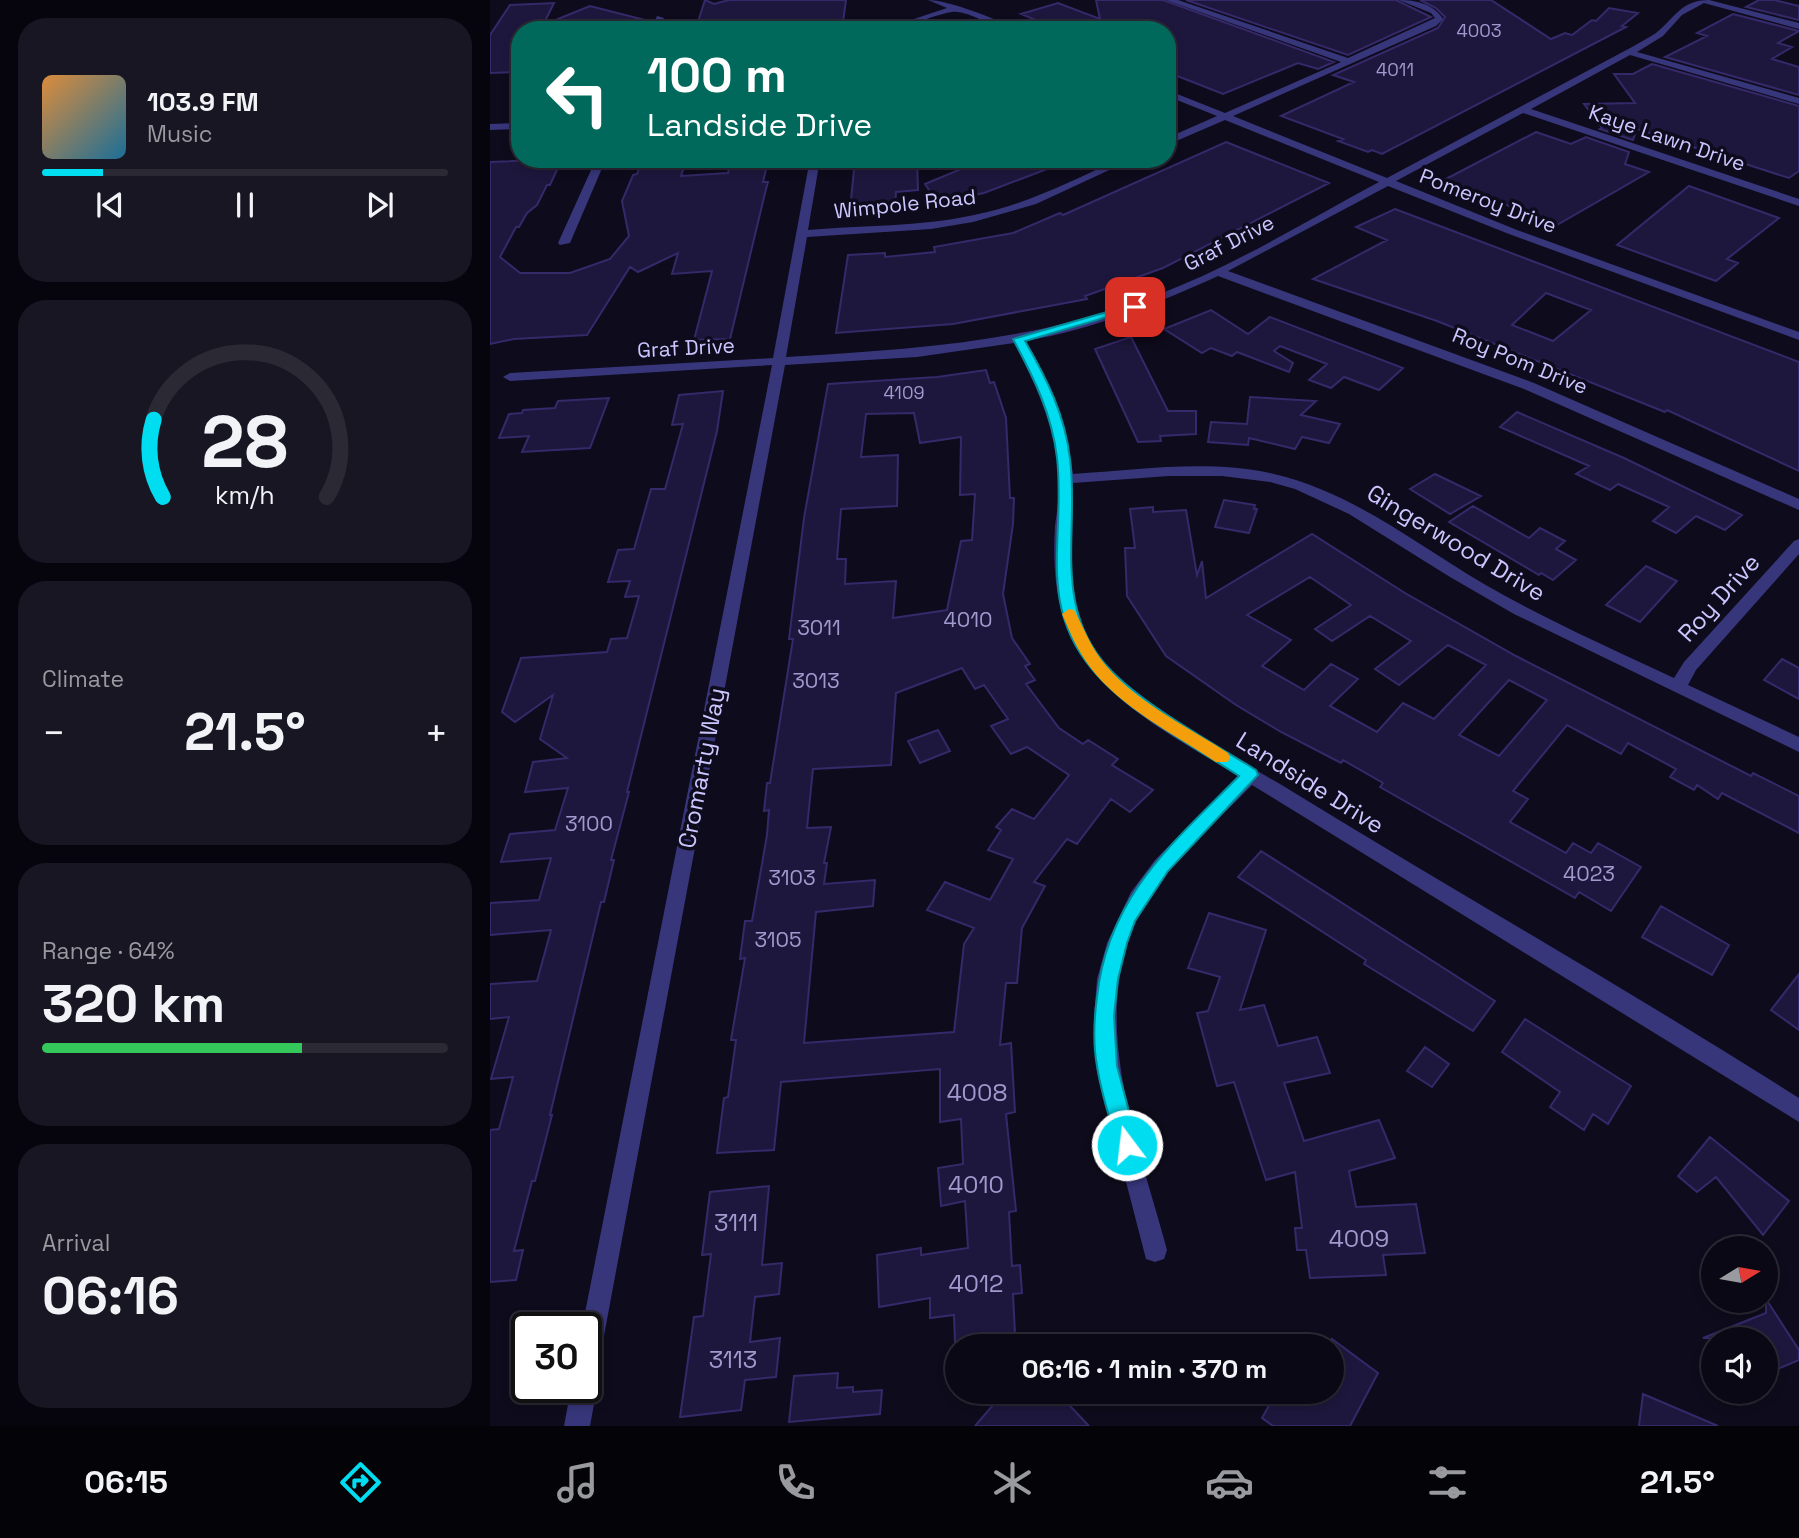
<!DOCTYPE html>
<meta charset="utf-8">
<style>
:root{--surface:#0a0815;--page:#181622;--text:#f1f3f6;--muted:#999aa0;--line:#2a2934;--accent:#01ddf0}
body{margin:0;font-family:"Space Grotesk",sans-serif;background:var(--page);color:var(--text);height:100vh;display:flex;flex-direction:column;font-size:26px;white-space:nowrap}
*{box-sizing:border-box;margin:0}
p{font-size:23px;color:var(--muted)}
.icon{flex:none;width:38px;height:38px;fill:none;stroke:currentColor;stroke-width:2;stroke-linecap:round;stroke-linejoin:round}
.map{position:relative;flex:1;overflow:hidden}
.details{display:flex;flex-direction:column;gap:18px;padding:18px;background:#06040c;width:490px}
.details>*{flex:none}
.banner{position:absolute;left:21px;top:21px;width:665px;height:147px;border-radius:28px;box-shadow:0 4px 10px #0003,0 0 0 2px var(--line);background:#00695c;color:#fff;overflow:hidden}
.needle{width:46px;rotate:79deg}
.fabs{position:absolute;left:1211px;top:1236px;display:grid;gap:14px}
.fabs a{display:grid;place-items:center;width:77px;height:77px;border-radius:50%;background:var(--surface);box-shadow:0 4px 10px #0003,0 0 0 2px var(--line);font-size:35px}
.speed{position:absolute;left:21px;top:1312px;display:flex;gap:14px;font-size:35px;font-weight:700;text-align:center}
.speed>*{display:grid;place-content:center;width:91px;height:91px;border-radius:50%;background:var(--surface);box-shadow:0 4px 10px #0003,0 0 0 2px var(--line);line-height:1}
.speed .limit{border:4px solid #111;border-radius:10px;background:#fff;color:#111}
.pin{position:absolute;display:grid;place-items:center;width:60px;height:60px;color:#fff;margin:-30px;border-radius:14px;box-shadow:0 4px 10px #0006}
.me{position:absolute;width:77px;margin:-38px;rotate:345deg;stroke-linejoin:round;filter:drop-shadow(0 0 5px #0008)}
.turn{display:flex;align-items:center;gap:24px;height:147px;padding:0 21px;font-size:32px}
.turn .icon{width:91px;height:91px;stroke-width:2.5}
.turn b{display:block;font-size:49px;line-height:60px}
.big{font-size:52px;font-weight:700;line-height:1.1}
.details .widget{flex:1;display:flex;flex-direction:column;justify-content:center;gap:10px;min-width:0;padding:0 24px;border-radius:28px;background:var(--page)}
.details .dial{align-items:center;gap:0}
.dial svg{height:182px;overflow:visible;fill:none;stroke:var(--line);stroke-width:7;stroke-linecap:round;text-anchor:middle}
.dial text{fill:var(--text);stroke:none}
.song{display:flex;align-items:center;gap:21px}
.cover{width:84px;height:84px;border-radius:10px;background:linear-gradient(135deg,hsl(30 70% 55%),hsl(200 70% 35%))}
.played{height:7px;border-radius:4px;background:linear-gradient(90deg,var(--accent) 15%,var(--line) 15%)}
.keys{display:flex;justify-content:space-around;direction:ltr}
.heat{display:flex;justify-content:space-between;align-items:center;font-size:38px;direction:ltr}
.charge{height:10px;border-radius:5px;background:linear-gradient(90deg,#34c759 64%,var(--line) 0)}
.trip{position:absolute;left:455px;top:1334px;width:399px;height:70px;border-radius:35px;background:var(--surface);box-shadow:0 4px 10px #0003,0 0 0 2px var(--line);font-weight:700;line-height:70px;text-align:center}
.tab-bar{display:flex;height:112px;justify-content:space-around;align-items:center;background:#040308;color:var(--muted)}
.tab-bar .icon{width:49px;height:49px}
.tab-bar .on{color:var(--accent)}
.tab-bar b{font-size:32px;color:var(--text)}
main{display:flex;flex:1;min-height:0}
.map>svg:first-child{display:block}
.building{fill:#1e173d;stroke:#352969;stroke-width:2;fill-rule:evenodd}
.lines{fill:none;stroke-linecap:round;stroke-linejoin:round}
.minor{fill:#37367b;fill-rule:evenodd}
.route{fill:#01ddf0;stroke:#01909c;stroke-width:2}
.slow{fill:#f59e0b}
.labels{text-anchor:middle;stroke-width:7;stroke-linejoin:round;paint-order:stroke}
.far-number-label{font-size:18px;fill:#a09ace}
.far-street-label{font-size:21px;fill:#cbc6ff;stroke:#0e0b1c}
.number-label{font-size:21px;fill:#a09ace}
.street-label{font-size:24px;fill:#cbc6ff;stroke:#0e0b1c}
.near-number-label{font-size:24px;fill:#a09ace}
</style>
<main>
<section class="details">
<div class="widget">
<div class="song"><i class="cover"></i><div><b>103.9 FM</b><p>Music</p></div></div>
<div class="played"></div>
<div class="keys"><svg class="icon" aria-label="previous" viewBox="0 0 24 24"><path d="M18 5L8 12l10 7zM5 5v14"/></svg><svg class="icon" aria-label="pause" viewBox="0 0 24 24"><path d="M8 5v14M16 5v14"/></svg><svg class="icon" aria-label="next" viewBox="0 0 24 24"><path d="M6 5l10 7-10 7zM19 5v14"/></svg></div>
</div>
<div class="widget dial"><svg viewBox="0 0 100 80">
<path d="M14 69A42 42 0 1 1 86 69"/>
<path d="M14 69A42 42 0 0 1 10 35" stroke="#01ddf0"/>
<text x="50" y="56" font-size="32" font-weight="700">28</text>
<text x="50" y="72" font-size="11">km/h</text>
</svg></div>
<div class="widget"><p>Climate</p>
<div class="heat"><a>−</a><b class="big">21.5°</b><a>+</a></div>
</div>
<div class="widget"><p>Range · 64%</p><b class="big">320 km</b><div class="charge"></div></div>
<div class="widget"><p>Arrival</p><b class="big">06:16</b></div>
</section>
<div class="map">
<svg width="1309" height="1426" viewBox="0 0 1309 1426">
<rect width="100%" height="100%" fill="#0e0b1c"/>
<path class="building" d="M 215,0 L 224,4 L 239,0 L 356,0 L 353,22 L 206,28 Z
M 606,0 L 673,0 L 844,62 L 828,69 L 808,63 L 733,94 L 677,72 L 677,30 L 570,30 L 531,14 L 568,3 L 610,19 Z
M 696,0 L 906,0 L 941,17 L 858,55 Z
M 930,0 L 1001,0 L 1061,39 L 1075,33 L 1082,35 L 1102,20 L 1106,21 L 1119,8 L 1148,13 L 1132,26 L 1136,27 L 892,154 L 882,150 L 878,152 L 848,141 L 853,139 L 791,116 L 864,82 L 843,75 L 948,28 L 955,17 L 946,8 Z
M 1269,0 L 1284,0 L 1309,6 L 1309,20 L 1256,7 Z
M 64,3 L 53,25 L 100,6 L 155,20 L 155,25 L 30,30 L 30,66 L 26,72 L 0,73 L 0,35 L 20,5 Z
M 1243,14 L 1309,31 L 1288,43 L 1302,47 L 1282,59 L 1309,67 L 1309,95 L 1175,57 L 1217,36 L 1207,33 Z
M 1162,64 L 1309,106 L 1309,171 L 1299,178 L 1147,129 L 1143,140 L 1110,129 L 1112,128 L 1094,104 L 1145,103 L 1124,74 L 1143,74 Z
M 1046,132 L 1081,144 L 1096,137 L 1139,152 L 1135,164 L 1159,172 L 1067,225 L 954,180 Z
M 736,142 L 839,183 L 673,268 L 595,296 L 597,299 L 463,324 L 346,333 L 358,255 L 395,253 L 395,257 L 445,252 L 444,247 L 523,233 L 570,213 L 573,215 Z
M 72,159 L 60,185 L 57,185 L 47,205 L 37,213 L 29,227 L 26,227 L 10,257 L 30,273 L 80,273 L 120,259 L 139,236 L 132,201 L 143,175 L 147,174 L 151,164 L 196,161 L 191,176 L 238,173 L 239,169 L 255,169 L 255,166 L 277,165 L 273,182 L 278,182 L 276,189 L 240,339 L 204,340 L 222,271 L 182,274 L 188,253 L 148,272 L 140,267 L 97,335 L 24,339 L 0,344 L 0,162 Z
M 365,159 L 427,159 L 428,190 L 406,192 L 405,207 L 360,210 Z
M 495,159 L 578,159 L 578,161 L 494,193 L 447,202 L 435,184 Z
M 1199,186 L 1289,218 L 1237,259 L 1248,263 L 1226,281 L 1127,245 Z
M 905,209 L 1309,362 L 1309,471 L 1177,410 L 1175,412 L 947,321 L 823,279 L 897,240 L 866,227 ZM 1056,293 L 1101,310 L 1063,341 L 1022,325 Z
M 721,310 L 758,334 L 780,317 L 913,368 L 889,390 L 854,377 L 841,388 L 819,380 L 837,364 L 790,346 L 784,351 L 803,363 L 799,372 L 747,352 L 742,356 L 721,348 L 712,353 L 674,329 Z
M 641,337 L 678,411 L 706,411 L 706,434 L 670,436 L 671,441 L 648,442 L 605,349 Z
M 496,370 L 500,383 L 504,382 L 516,418 L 520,498 L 524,498 L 523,524 L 513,594 L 522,638 L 540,664 L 535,666 L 545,680 L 536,684 L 569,728 L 593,744 L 598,740 L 628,759 L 622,765 L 663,790 L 640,812 L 621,799 L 587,844 L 577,839 L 544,882 L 555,886 L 532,928 L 527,983 L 516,983 L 510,1045 L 521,1043 L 525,1112 L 516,1114 L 526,1211 L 519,1212 L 522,1266 L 530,1265 L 532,1293 L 523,1294 L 525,1334 L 465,1343 L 464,1315 L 440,1318 L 440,1298 L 389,1307 L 387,1255 L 431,1248 L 431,1255 L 478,1248 L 475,1201 L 451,1206 L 448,1168 L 473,1164 L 471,1119 L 450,1122 L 450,1069 L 291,1082 L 284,1150 L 227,1153 L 234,1098 L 238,1097 L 246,1040 L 241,1040 L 255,958 L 250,959 L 255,921 L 262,921 L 277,835 L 279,810 L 274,811 L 277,783 L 280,783 L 303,639 L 299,639 L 314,518 L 338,384 L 447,377 ZM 424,413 L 430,443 L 471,437 L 470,495 L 485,494 L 482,540 L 471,541 L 457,610 L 403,618 L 406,581 L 355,584 L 356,559 L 347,559 L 351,509 L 407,506 L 408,455 L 371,457 L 376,414 ZM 472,668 L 485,689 L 494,685 L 518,719 L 501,726 L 521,754 L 537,747 L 579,775 L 544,819 L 522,809 L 506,827 L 511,830 L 498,850 L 523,859 L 500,900 L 455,882 L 437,910 L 484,928 L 474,944 L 464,1032 L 314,1043 L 326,912 L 383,906 L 385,880 L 334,884 L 337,863 L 334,863 L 341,827 L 317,828 L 323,769 L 401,765 L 406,693 Z
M 233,391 L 227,431 L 137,792 L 139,792 L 121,860 L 124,860 L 114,902 L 111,902 L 60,1115 L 62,1115 L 45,1181 L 42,1181 L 24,1251 L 33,1250 L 26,1280 L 0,1282 L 0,1130 L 9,1129 L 23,1077 L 1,1079 L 19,1017 L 0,1019 L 0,984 L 47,981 L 61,930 L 0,935 L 0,903 L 49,900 L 61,858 L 11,862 L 20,834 L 65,830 L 78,788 L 35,792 L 43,762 L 77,758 L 50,739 L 63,695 L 25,722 L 12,712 L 31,658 L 117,652 L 121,639 L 137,638 L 149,596 L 135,597 L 140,581 L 118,582 L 128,550 L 144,549 L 161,489 L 175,489 L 193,424 L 182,425 L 189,395 Z
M 760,397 L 826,401 L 811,415 L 850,424 L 839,443 L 812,437 L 805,449 L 759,438 L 758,445 L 718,442 L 721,422 L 757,424 Z
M 119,398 L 100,448 L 32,452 L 39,436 L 9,438 L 19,414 L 32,413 L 33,410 L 65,408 L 68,401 Z
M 1027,412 L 1134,458 L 1252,515 L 1235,530 L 1206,516 L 1186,533 L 1163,521 L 1179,507 L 1128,484 L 1120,490 L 1086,474 L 1099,466 L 1010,427 Z
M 945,474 L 991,496 L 960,514 L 920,489 Z
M 734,500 L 765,505 L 764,509 L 767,509 L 759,533 L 725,527 Z
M 983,506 L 1039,538 L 1050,528 L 1075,541 L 1066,549 L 1086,560 L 1063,580 L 1051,573 L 1049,575 L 959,522 Z
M 663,507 L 663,512 L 696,510 L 707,575 L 712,561 L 716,598 L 822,534 L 915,593 L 1026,656 L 1261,776 L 1263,773 L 1309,796 L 1309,833 L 1232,793 L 1228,799 L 1207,785 L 1204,790 L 1180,777 L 1186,769 L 1138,743 L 1131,754 L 1077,725 L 1023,791 L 1038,799 L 1020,822 L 1076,853 L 1083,843 L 1101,853 L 1108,843 L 1151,867 L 1121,911 L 1089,892 L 1085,898 L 890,787 L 893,783 L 853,760 L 851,763 L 791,732 L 746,705 L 676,656 L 637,596 L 635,548 L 645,548 L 640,509 ZM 820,577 L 861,605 L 825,629 L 842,641 L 880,616 L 921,641 L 885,669 L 909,685 L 958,645 L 996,665 L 944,719 L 913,703 L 887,732 L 840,706 L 868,679 L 841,664 L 814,690 L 772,666 L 801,640 L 757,615 ZM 1019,680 L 1057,700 L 1009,756 L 969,735 Z
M 1156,566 L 1187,581 L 1150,622 L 1116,605 Z
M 1292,659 L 1309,668 L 1309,699 L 1274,680 Z
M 448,730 L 460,751 L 430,763 L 418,741 Z
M 771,851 L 1005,1001 L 983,1031 L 874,964 L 876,960 L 748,877 Z
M 1171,906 L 1239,945 L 1222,975 L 1152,937 Z
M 719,913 L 776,930 L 750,1010 L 774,1005 L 788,1046 L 827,1037 L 840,1073 L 794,1083 L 814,1141 L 889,1120 L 905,1158 L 859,1171 L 866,1207 L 926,1204 L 935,1253 L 893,1255 L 896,1275 L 820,1278 L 816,1250 L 807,1250 L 805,1228 L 812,1228 L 805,1172 L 776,1180 L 744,1082 L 727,1086 L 707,1013 L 718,1011 L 730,977 L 698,968 Z
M 1309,974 L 1309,1030 L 1281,1010 Z
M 1035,1019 L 1141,1086 L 1118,1124 L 1103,1114 L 1094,1130 L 1060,1107 L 1070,1092 L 1012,1052 Z
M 935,1047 L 959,1064 L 942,1087 L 917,1071 Z
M 1220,1137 L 1299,1201 L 1273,1235 L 1226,1177 L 1207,1192 L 1188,1176 Z
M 279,1186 L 272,1265 L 292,1263 L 289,1294 L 265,1297 L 260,1342 L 290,1338 L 286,1377 L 255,1380 L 251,1410 L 190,1417 L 204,1317 L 213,1316 L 221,1254 L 212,1255 L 220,1192 Z
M 1276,1299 L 1309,1350 L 1309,1360 L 1276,1374 L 1276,1339 L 1213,1338 L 1276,1313 Z
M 842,1339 L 888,1373 L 860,1426 L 783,1426 L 772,1418 L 787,1391 L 842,1391 Z
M 348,1373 L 347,1388 L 363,1387 L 363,1392 L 392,1390 L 390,1414 L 299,1422 L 304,1376 Z
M 515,1391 L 566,1391 L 599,1426 L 485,1426 Z
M 1153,1394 L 1228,1426 L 1149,1426 Z"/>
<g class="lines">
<path class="minor" d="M 438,0 C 457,0 509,19 526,30 C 505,30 479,10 462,12 C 437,16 416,30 391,30 L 457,8 Z
M 676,0 L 688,0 L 858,58 L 945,18 L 941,13 L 909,0 C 926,0 944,4 953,19 L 946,26 L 743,116 L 897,178 L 1142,47 C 1150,42 1159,38 1166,33 C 1186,17 1191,0 1219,0 L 1309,23 L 1309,29 L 1214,3 L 1192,15 L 1173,36 L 1147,52 L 1309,98 L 1309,104 L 1140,55 L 1041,109 L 1309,199 L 1309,206 L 1033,113 L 906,181 L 1027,230 L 1309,332 L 1309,340 L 1019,234 L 898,186 L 738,271 L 1044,383 L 1309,499 L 1309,510 L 1034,389 L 728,276 C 667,304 603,329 536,341 C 559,384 577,426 583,474 C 649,470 718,459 784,474 C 862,492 926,544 994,584 C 1055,619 1120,648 1184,678 L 1194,662 L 1304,541 L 1309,539 L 1309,554 L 1206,670 L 1198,685 L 1309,737 L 1309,752 L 1024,614 L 960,577 L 859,514 L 805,489 L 780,482 L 732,476 L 679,476 L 583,483 C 583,537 570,594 600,643 C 637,703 747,757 808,795 C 974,897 1144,993 1309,1098 L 1309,1122 L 762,785 C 727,821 680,861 655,904 C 593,1013 648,1139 677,1250 L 674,1259 L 665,1262 L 656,1259 L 606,1066 L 604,1016 L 607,979 L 617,943 L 641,892 L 665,860 L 748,776 C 697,744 636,714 599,666 C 567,626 562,576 565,526 C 567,510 570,494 569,478 C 566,429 547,386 524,343 L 427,357 L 295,365 L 105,1384 L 107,1388 L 100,1426 L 74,1426 L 81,1388 L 96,1388 L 96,1328 L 92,1328 L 282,365 L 20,381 L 13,377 L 20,373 L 283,358 L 320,159 L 330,159 L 318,230 C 373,225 429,227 484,215 C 535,205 582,181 629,159 L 643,159 L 546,204 L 483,222 L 441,229 L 317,237 L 296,357 C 425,349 544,342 667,295 C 744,266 816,221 889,182 L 735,120 L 677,145 L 677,138 L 727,116 L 677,96 L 677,90 L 735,113 L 851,62 Z
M 167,16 L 174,18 L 169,30 L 161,30 Z
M 30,123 L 30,129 L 0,130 L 0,124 Z
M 106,159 L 116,159 L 80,243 L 70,245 L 68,243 Z"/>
</g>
<path class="route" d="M 641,305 L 651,307 L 535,341 C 557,379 575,415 580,459 C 589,528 564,599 611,659 C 643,700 720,741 766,770 L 768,775 L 678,871 L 645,921 L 637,943 L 628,979 L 624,1016 L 627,1066 L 648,1145 L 645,1152 L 637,1155 L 630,1152 L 627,1145 C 620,1119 611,1093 607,1066 C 603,1044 604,1019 607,997 C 618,896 682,844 749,776 C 702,745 637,712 602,669 C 546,603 576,534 567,458 C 562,414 544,378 523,339 Z"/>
<path class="slow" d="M 579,609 L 584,610 C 593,626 599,643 610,658 C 641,700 695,725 738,753 L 740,757 L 738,762 L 726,762 C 684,734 631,708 600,667 C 587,650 580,632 572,614 Z"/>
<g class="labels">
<g class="far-number-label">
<text x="989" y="37">4003</text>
<text x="905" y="76">4011</text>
<text x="414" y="399">4109</text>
</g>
<g class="far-street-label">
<text transform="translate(1177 138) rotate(19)" y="7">Kaye Lawn Drive</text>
<text transform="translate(998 201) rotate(21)" y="7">Pomeroy Drive</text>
<text transform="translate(415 204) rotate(-6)" y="7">Wimpole Road</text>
<text transform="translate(739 243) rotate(-27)" y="7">Graf Drive</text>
<text transform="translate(196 348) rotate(-3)" y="7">Graf Drive</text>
<text transform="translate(1030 361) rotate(22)" y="7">Roy Pom Drive</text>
</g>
<g class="number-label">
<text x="478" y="627">4010</text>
<text x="329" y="635">3011</text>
<text x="326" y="688">3013</text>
<text x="99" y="831">3100</text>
<text x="1099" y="881">4023</text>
<text x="302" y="885">3103</text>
<text x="288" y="947">3105</text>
</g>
<g class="street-label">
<text transform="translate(966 543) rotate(31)" y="8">Gingerwood Drive</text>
<text transform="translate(1229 598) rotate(-48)" y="8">Roy Drive</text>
<text transform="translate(212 768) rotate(-79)" y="8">Cromarty Way</text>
<text transform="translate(820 783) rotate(32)" y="8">Landside Drive</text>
</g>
<g class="near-number-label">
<text x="487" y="1101">4008</text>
<text x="486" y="1193">4010</text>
<text x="246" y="1231">3111</text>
<text x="869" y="1247">4009</text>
<text x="486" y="1292">4012</text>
<text x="243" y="1368">3113</text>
</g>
</g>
</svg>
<div class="fabs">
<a><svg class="needle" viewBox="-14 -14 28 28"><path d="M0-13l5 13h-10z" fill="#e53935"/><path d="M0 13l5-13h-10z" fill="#999aa0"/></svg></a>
<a><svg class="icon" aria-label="sound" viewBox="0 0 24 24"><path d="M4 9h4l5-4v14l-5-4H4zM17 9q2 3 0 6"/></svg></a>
</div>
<div class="speed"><div class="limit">30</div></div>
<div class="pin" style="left:645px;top:307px;background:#d93025"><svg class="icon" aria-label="arrive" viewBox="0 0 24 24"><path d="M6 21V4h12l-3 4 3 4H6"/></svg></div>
<svg class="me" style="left:637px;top:1145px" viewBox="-20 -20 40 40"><circle r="17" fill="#01ddf0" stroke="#fff" stroke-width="3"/><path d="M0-11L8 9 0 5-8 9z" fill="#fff"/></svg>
<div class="trip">06:16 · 1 min · 370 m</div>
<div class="banner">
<div class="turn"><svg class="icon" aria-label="left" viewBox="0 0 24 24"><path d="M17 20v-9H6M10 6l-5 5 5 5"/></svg><div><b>100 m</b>Landside Drive</div></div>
</div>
</div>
</main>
<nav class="tab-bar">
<b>06:15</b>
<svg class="icon on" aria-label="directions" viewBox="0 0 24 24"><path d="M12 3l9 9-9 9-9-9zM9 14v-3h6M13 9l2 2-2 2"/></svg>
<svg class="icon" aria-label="music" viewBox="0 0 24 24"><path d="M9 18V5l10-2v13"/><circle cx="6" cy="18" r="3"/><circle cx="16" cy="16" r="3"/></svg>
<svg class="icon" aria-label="phone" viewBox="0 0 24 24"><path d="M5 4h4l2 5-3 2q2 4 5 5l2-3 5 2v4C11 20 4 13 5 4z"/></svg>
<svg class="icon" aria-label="climate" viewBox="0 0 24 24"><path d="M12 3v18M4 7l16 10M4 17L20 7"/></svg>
<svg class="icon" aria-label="car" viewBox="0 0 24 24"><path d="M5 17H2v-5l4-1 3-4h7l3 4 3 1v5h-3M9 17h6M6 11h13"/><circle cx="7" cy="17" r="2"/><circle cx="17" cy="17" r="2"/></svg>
<svg class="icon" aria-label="filters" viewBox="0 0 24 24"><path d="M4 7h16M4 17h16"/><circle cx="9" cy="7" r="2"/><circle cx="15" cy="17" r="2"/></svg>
<b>21.5°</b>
</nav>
